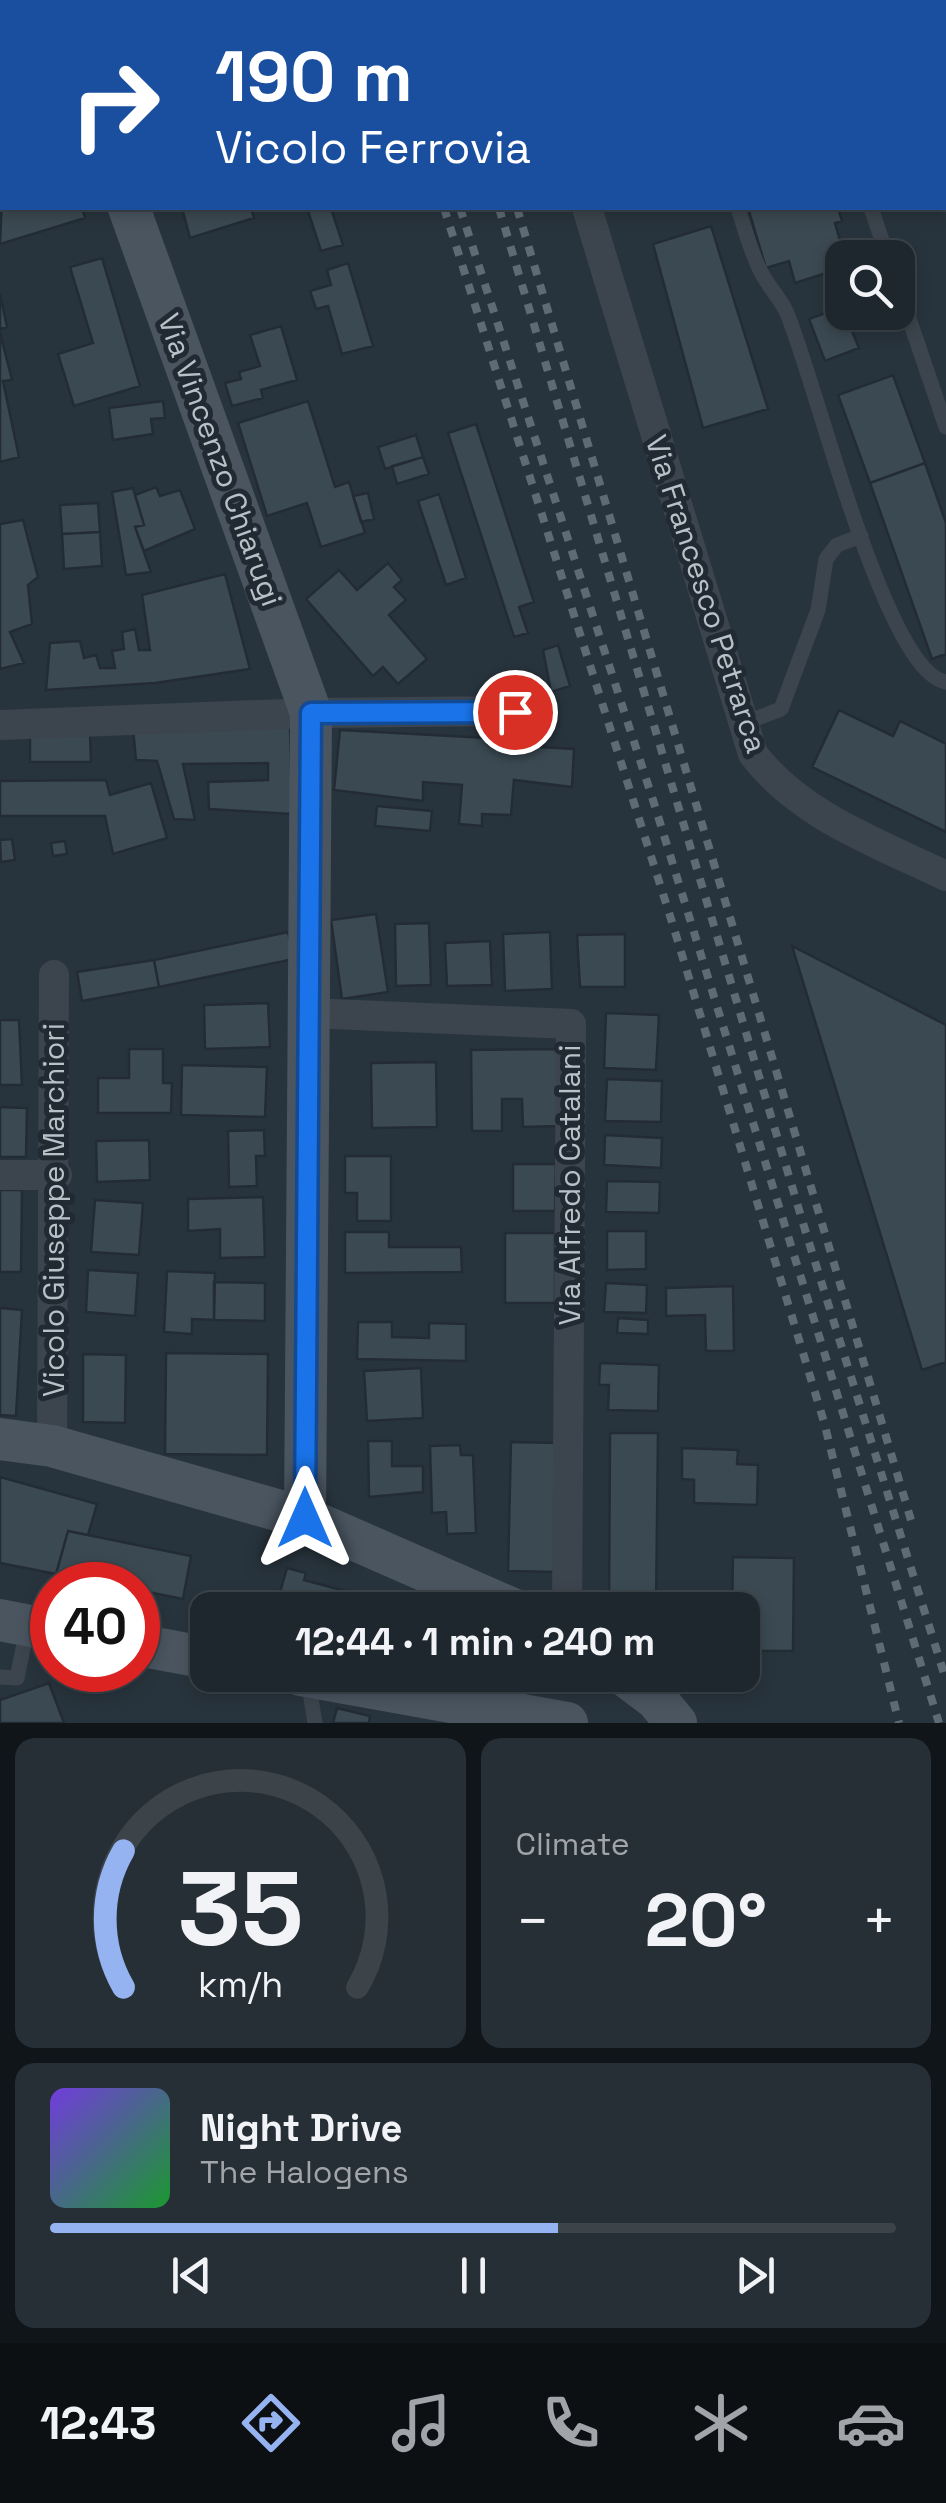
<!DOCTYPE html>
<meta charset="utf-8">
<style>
:root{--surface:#1e272e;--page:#262f36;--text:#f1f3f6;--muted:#a1a5aa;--line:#3c444a;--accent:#95b2f1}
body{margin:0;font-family:"Space Grotesk",sans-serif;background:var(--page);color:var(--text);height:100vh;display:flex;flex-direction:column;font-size:38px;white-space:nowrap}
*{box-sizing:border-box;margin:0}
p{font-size:32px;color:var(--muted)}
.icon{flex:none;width:55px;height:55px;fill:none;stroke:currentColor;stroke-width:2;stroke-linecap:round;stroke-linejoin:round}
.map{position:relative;height:1723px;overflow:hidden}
.drawer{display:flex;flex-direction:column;gap:15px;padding:15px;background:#101519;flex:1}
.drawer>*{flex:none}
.hud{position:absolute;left:0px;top:0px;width:948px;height:210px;box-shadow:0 5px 15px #0003,0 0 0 2px var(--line);background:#1a4fa0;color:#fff;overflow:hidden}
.controls{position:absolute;left:825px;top:240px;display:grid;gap:20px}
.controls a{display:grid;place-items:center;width:90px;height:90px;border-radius:20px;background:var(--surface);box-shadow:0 5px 15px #0003,0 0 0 2px var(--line);font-size:50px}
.speed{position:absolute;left:30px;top:1562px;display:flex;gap:20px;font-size:50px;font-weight:700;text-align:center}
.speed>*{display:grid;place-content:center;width:130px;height:130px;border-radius:50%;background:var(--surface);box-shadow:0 5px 15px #0003,0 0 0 2px var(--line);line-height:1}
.speed .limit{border:15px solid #d22;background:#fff;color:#111}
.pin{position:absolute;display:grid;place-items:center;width:85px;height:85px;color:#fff;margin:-42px;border:5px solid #fff;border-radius:50%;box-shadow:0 2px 10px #0007}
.me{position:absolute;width:110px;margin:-55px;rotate:0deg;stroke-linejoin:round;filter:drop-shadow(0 0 8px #0008)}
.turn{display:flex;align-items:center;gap:35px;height:210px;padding:0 50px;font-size:45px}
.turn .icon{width:130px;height:130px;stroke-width:2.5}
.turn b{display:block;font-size:70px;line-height:85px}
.big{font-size:75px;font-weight:700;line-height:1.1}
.drawer .widget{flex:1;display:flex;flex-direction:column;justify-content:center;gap:15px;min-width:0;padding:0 35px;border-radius:20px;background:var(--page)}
.drawer .dial{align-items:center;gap:0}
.dial svg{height:260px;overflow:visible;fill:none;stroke:var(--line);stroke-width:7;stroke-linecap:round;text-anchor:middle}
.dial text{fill:var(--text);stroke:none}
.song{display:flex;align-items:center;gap:30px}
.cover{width:120px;height:120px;border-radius:15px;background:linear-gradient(135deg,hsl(260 70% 55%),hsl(130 70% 35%))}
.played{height:10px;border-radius:5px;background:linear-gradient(90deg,var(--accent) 60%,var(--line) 60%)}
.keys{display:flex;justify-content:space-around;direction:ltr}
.heat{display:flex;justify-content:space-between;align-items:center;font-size:55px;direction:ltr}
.drawer .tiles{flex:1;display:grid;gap:15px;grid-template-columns:1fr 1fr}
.widget:last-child{grid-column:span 2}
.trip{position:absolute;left:190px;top:1592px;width:570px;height:100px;border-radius:20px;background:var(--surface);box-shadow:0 5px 15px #0003,0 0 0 2px var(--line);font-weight:700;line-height:100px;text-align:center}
.dock{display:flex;height:160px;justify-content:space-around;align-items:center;background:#0c1012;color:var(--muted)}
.dock .icon{width:70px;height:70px}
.dock .selected{color:var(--accent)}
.dock b{font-size:45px;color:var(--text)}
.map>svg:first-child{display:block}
.building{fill:#3b4952;stroke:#232c34;stroke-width:2.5}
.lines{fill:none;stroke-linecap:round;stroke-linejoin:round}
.lane{stroke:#3c454d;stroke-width:15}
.street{stroke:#3c454d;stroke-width:30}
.secondary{stroke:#4a5560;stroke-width:42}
.rail{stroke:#5e6a74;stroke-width:8;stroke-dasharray:10 10;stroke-linecap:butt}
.route-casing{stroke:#114b97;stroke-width:25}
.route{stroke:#1a73e8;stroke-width:18}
.labels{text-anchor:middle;stroke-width:10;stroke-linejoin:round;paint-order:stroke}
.street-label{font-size:30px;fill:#b8c0c8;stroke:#212a32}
</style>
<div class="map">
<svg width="946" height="1723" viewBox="0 0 946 1723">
<rect width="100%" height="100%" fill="#28343d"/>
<path class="building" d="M 116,0 L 195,0 L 196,2 L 117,2 Z
M 486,0 L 542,0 L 543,2 L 487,2 Z
M 715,0 L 802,0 L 802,2 L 707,2 Z
M 2,196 L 2,208 L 82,208 L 85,218 L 0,244 Z
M 182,208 L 251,208 L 254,218 L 190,238 Z
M 307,208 L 331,208 L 343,245 L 321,251 Z
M 748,208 L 838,208 L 842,221 L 835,223 L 845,258 L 842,268 L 795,283 L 789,261 L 766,268 Z
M 711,226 L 768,409 L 703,428 L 653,244 Z
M 102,258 L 140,386 L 74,406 L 58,354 L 93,343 L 70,267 Z
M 348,263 L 373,346 L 342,354 L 328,306 L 316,309 L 310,291 L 331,285 L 327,270 Z
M 0,294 L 7,327 L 0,329 Z
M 842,307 L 859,348 L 825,361 L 809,319 Z
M 281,326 L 297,380 L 261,390 L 263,398 L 232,406 L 225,383 L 241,379 L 239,372 L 260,366 L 250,335 Z
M 0,332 L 12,380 L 3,381 L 19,457 L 0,462 Z
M 893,375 L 925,463 L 870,483 L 838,395 Z
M 163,401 L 165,418 L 151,419 L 153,434 L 113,440 L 109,408 Z
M 308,401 L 335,487 L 349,482 L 365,533 L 321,547 L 307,503 L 267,516 L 238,423 Z
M 476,424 L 534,602 L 519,607 L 528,633 L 514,637 L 448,433 Z
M 416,435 L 423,457 L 385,469 L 378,447 Z
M 423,457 L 429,474 L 397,484 L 392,466 Z
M 925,463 L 946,523 L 946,654 L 932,659 L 870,483 Z
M 156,487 L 160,496 L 180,490 L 195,529 L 144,551 L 135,527 L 144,525 L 135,495 Z
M 133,488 L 144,525 L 135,527 L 151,572 L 126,575 L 112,492 Z
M 368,493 L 374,519 L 361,522 L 353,496 Z
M 439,494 L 466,578 L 446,585 L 418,501 Z
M 98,503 L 100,532 L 62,534 L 60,505 Z
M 23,520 L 38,577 L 28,585 L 32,624 L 10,632 L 24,663 L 0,669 L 0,524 Z
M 100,532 L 102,566 L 64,569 L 62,534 Z
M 388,563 L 402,580 L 394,587 L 406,600 L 389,615 L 427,659 L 398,684 L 383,667 L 373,676 L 306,599 L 339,570 L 357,590 Z
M 225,574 L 250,669 L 155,683 L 46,690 L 50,643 L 80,641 L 84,658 L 96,655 L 100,668 L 115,668 L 112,651 L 124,649 L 122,632 L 135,629 L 139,650 L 150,650 L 142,595 Z
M 558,645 L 570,686 L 551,692 L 543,650 Z
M 839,710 L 893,736 L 900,721 L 946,744 L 946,832 L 812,767 Z
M 290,726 L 292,814 L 209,809 L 208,782 L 268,780 L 268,763 L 183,764 L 195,820 L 174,819 L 157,761 L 136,760 L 133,729 Z
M 340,730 L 488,738 L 488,744 L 574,749 L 572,787 L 514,780 L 511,815 L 482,814 L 482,826 L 459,824 L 462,785 L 423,782 L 423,801 L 334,790 Z
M 30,734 L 90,734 L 91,762 L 30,762 Z
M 106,780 L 110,795 L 151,783 L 167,838 L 113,854 L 105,816 L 0,816 L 0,781 Z
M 377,806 L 432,811 L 430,831 L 375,826 Z
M 12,839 L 15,860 L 1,862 L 0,840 Z
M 65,841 L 67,854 L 53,856 L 51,843 Z
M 376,914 L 388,992 L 342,999 L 331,920 Z
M 429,923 L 431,985 L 396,986 L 395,924 Z
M 288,932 L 294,959 L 159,987 L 154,960 Z
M 550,932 L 552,989 L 505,991 L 503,934 Z
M 625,934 L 625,987 L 580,987 L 577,935 Z
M 490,941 L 492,985 L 447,986 L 445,943 Z
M 792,946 L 946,1025 L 946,1362 L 922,1370 Z
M 154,960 L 159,987 L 82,1001 L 77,972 Z
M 268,1003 L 270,1047 L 205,1049 L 204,1005 Z
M 606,1013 L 659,1015 L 656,1070 L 604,1068 Z
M 0,1020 L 19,1020 L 22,1085 L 0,1085 Z
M 129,1049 L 163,1049 L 163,1083 L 172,1083 L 171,1113 L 98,1113 L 98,1078 L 129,1078 Z
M 559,1049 L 560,1126 L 523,1127 L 522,1099 L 502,1099 L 502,1131 L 472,1131 L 471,1050 Z
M 436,1062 L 437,1127 L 372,1128 L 371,1063 Z
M 182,1065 L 267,1067 L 265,1117 L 181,1115 Z
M 607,1079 L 662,1081 L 661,1122 L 605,1121 Z
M 0,1107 L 27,1108 L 26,1157 L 0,1157 Z
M 264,1130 L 265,1156 L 256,1156 L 257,1186 L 229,1187 L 228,1131 Z
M 605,1135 L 662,1138 L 661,1168 L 604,1165 Z
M 149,1140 L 150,1180 L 97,1182 L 96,1141 Z
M 345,1156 L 391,1156 L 391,1221 L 357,1221 L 357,1193 L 345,1193 Z
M 513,1164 L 556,1164 L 555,1211 L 513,1211 Z
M 607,1181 L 660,1182 L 659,1213 L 606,1212 Z
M 0,1190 L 22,1190 L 21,1272 L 0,1272 Z
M 263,1197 L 265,1257 L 220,1258 L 220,1229 L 188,1231 L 188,1199 Z
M 95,1200 L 143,1203 L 139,1255 L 91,1252 Z
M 607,1231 L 646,1231 L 646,1269 L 607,1270 Z
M 345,1232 L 389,1232 L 389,1247 L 461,1247 L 462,1272 L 345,1273 Z
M 505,1233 L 555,1233 L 555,1303 L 505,1303 Z
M 88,1270 L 138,1273 L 135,1316 L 86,1312 Z
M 167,1271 L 215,1273 L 214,1320 L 192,1319 L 192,1334 L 164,1332 Z
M 214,1282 L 265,1283 L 265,1321 L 214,1320 Z
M 606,1283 L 647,1285 L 646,1313 L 604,1312 Z
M 733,1286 L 734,1351 L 706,1351 L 705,1315 L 666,1316 L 666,1288 Z
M 0,1308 L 22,1310 L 16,1416 L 0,1415 Z
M 618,1318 L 648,1320 L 648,1334 L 617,1333 Z
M 358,1322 L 392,1322 L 392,1337 L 429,1338 L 429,1323 L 466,1324 L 466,1361 L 357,1359 Z
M 166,1353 L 268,1354 L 267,1455 L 165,1454 Z
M 83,1354 L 126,1355 L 125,1423 L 83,1422 Z
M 600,1363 L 659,1365 L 658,1411 L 608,1410 L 609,1385 L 599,1385 Z
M 421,1368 L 423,1418 L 367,1421 L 364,1371 Z
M 610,1433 L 658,1433 L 656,1610 L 609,1610 Z
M 368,1441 L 392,1441 L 392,1466 L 423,1466 L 423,1492 L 369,1497 Z
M 511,1442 L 561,1443 L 558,1572 L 508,1571 Z
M 460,1445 L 461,1455 L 473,1455 L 476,1533 L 447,1534 L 446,1512 L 432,1513 L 430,1446 Z
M 682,1448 L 738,1450 L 737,1464 L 758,1465 L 757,1505 L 694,1503 L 694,1480 L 682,1479 Z
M 0,1477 L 97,1504 L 88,1535 L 68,1531 L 56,1574 L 0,1563 Z
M 68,1531 L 191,1556 L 183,1599 L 138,1590 L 138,1585 L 112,1585 L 56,1574 Z
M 733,1557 L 794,1558 L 793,1651 L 742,1651 L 742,1610 L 732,1610 Z
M 287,1568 L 306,1573 L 304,1580 L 394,1604 L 393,1610 L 301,1610 L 304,1599 L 280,1592 Z
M 662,1599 L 720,1603 L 719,1610 L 661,1610 Z
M 49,1683 L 64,1723 L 0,1723 L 0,1700 Z
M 337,1708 L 370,1716 L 369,1723 L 333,1723 Z"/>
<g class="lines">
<path class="lane" d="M 873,0 L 873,2
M 738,208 C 745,229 751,253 761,272 C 768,286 779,297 786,311 C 814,373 884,672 946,682
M 871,208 L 888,258
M 898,286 L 946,427
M 741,713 L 750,721 L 781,709 L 818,610 L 826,559 L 837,545 L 861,536
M 0,1677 L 17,1678 L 27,1629
M 308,1680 L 315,1723"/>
<path class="street" d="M 586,0 L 587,2
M 0,160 L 2,160
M 587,208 L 753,754 C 800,816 878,843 946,876
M 0,725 L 311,713 L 515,711
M 308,1013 L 571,1024 L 567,1610
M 0,1175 L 57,1175
M 52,1446 L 54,975"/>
<path class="secondary" d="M 63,0 L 64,2
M 129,208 L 311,713 L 305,1518
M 0,1439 L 52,1446 L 305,1518 L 515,1610
M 0,1620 L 52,1630
M 138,1645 L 208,1658
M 301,1675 L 567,1723
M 624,1675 L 656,1699 L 676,1723"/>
<path class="rail" d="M 380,0 L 381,2
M 397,0 L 398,2
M 436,0 L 437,2
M 455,0 L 455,2
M 444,208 L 672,922 L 824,1422 L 899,1723
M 460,208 L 653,800 L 939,1723
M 499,208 L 806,1233 L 946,1680
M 517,208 L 911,1520"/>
</g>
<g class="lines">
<defs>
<path id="route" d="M 305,1518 L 311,713 L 515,712"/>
</defs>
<use href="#route" class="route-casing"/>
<use href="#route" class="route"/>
</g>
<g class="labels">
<g class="street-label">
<text transform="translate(220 460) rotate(70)" y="10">Via Vincenzo Chiarugi</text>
<text transform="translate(706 594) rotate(72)" y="10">Via Francesco Petrarca</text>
<text transform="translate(570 1185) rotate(-90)" y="10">Via Alfredo Catalani</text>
<text transform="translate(54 1210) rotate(-90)" y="10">Vicolo Giuseppe Marchiori</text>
</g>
</g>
</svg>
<div class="controls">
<a><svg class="icon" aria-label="search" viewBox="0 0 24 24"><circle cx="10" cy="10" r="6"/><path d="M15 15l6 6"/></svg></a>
</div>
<div class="speed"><div class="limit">40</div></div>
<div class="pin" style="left:515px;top:712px;background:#d93025"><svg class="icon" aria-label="arrive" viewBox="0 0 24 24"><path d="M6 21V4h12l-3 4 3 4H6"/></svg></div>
<svg class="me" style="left:305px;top:1518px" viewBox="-20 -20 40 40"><path d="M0-17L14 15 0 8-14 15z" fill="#1a73e8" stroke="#fff" stroke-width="4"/></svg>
<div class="trip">12:44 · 1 min · 240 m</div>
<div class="hud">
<div class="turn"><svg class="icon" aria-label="right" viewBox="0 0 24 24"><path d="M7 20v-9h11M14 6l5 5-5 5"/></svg><div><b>190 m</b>Vicolo Ferrovia</div></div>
</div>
</div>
<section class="drawer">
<div class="tiles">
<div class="widget dial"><svg viewBox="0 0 100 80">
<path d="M14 69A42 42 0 1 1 86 69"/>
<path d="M14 69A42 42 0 0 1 14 27" stroke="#95b2f1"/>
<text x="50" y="56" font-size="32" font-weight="700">35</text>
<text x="50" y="72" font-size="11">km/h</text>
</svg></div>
<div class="widget"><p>Climate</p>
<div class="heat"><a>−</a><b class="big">20°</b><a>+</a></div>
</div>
<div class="widget">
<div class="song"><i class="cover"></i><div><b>Night Drive</b><p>The Halogens</p></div></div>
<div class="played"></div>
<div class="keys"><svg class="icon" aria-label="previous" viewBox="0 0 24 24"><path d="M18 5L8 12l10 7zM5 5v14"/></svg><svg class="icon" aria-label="pause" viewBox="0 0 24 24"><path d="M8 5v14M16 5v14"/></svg><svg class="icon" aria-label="next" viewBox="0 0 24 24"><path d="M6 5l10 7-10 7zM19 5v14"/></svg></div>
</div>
</div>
</section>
<nav class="dock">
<b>12:43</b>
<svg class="icon selected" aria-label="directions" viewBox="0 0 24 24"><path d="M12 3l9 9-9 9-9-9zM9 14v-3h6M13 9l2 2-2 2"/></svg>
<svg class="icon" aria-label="music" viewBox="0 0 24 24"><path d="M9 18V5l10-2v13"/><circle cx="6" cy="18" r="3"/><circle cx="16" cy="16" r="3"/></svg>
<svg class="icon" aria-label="phone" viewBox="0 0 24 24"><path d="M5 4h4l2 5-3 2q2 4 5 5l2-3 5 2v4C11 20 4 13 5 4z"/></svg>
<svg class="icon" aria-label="climate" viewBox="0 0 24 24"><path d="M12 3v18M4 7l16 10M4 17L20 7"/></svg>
<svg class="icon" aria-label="car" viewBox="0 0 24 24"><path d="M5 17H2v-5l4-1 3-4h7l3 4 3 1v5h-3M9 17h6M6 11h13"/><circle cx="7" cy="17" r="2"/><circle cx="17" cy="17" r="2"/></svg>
</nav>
